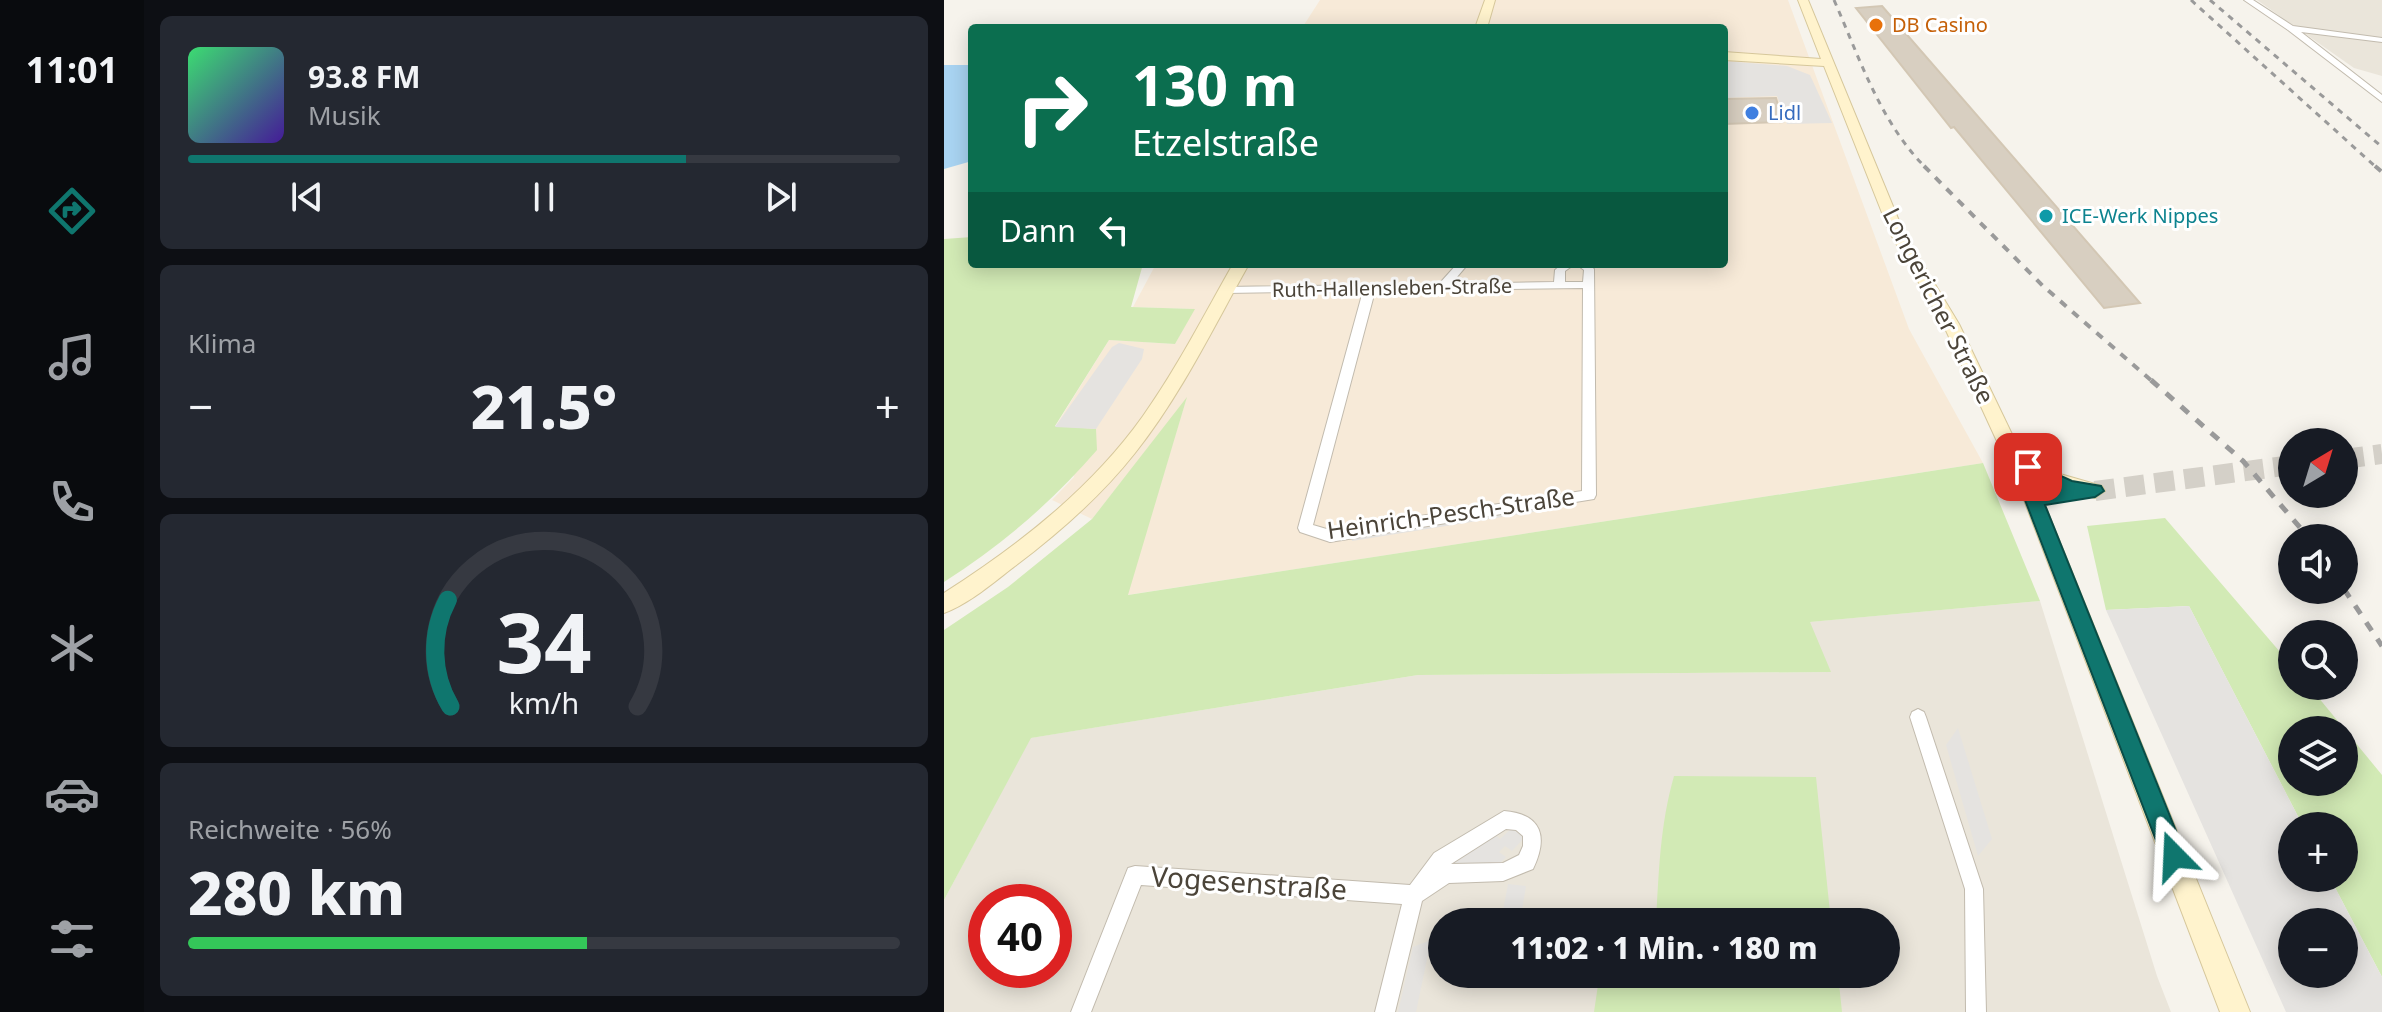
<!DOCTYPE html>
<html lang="de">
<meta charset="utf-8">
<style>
:root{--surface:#171b24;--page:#242831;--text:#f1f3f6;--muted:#9ea1a6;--line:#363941;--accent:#0f766e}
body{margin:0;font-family:"Noto Sans",sans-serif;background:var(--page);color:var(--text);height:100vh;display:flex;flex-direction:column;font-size:30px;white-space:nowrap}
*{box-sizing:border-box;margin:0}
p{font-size:26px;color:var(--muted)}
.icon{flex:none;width:44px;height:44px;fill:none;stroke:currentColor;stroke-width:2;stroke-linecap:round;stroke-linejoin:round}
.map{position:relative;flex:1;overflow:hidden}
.sheet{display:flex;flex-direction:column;gap:16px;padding:16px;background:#0d0f14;width:800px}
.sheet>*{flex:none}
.top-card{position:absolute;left:24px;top:24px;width:760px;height:244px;border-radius:8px;box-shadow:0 4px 20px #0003;background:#0b6e4f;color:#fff;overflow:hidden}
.needle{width:52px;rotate:38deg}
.fabs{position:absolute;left:1334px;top:428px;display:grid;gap:16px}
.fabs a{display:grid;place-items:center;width:80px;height:80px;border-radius:50%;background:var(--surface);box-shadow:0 4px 20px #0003;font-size:40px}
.speed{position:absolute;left:24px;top:884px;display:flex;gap:16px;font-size:40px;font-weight:700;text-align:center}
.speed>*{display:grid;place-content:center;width:104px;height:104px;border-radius:50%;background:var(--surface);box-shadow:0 4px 20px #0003;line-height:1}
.speed .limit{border:12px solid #d22;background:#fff;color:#111}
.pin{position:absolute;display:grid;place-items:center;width:68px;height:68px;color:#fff;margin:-34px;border-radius:16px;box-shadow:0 4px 12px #0006}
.me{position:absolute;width:88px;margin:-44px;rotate:339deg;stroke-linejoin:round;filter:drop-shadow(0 0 6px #0008)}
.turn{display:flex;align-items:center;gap:28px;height:168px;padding:0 32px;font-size:36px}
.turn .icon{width:104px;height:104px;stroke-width:2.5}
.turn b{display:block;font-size:56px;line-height:68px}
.then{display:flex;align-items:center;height:76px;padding:0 32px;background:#0003;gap:16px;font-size:30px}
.big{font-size:60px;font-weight:800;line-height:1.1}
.sheet .tile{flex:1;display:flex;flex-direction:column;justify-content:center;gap:12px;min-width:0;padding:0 28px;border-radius:12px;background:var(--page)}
.sheet .dial{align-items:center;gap:0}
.dial svg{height:208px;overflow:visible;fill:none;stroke:var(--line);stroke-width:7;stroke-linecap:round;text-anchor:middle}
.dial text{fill:var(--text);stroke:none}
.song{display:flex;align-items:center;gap:24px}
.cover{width:96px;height:96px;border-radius:12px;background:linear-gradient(135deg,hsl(140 70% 55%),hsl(260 70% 35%))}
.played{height:8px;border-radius:4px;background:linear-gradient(90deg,var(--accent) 70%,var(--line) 70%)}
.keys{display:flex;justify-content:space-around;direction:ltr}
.heat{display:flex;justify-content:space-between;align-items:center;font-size:44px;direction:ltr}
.charge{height:12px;border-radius:6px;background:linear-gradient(90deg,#34c759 56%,var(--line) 0)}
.trip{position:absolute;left:484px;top:908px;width:472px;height:80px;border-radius:40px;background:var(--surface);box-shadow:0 4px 20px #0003;font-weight:800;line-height:80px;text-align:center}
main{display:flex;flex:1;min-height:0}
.tab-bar{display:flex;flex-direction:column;width:144px;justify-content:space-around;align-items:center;background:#090b0e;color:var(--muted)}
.tab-bar .icon{width:56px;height:56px}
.tab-bar .selected{color:var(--accent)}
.tab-bar b{font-size:36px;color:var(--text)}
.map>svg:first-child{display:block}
.residential{fill:#eae5da;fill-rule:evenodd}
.commercial{fill:#f7ead8}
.green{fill:#d2eab5;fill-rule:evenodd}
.parking{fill:#e5e3e0;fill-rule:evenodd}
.water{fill:#a9d4f2}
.building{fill:#d8cfc1;stroke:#d3c7b4;stroke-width:2}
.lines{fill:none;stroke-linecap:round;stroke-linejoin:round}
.secondary-tunnel{stroke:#d4d0c8;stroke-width:20;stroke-dasharray:20 10;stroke-linecap:butt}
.street-casing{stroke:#c2bbae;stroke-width:2}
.secondary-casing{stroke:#d6c79b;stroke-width:2}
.street{fill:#fff;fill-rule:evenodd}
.secondary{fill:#fff3cd;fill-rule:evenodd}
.rail-far2{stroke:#9a9a9a;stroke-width:3;stroke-dasharray:6 6;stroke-linecap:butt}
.rail-far1{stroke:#9a9a9a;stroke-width:4;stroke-dasharray:8 8;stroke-linecap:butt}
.rail{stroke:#9a9a9a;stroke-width:5;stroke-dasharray:10 10;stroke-linecap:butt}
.route{fill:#0f766e;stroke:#0a4d48;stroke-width:2}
.food-dot{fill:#e8710a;stroke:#fff;stroke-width:3}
.shop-dot{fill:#3f7fe0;stroke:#fff;stroke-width:3}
.culture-dot{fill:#0f9aa8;stroke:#fff;stroke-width:3}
.labels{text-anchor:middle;stroke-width:6;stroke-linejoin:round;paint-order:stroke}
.far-food-label{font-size:20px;fill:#c56008;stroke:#fff;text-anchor:start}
.far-shop-label{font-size:20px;fill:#366cbe;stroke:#fff;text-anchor:start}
.far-culture-label{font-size:20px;fill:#0d838f;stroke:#fff;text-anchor:start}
.far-street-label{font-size:20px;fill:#4b4439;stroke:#fff}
.street-label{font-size:24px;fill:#4b4439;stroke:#fff}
.near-street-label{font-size:28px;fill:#4b4439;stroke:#fff}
</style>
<main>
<nav class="tab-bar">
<b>11:01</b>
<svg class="icon selected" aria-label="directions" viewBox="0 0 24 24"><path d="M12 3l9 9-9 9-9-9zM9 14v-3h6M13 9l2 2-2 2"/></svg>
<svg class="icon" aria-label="music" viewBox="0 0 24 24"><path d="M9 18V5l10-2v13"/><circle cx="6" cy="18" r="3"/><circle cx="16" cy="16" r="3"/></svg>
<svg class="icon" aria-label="phone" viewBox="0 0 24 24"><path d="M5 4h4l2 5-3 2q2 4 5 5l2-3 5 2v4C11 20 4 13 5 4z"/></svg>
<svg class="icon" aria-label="climate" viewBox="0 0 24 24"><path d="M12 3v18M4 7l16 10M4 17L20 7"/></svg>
<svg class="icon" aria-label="car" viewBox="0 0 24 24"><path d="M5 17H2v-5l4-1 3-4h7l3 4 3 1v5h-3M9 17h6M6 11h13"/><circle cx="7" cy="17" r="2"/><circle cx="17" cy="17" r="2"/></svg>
<svg class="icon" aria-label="filters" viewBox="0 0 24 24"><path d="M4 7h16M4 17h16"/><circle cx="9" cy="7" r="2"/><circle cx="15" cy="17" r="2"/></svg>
</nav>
<section class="sheet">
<div class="tile">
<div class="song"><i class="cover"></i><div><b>93.8 FM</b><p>Musik</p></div></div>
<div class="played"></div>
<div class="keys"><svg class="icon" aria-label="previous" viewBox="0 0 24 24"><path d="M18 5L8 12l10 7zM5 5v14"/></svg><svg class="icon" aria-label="pause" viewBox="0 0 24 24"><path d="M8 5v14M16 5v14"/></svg><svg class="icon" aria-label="next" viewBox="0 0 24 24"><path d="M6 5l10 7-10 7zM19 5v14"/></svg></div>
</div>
<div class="tile"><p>Klima</p>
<div class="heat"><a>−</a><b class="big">21.5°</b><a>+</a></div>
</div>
<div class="tile dial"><svg viewBox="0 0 100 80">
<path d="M14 69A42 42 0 1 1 86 69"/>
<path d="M14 69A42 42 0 0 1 13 28" stroke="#0f766e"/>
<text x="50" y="56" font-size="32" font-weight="700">34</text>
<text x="50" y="72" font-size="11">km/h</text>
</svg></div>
<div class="tile"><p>Reichweite · 56%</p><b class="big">280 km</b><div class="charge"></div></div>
</section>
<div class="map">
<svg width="1438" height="1012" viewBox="0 0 1438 1012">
<rect width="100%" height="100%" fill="#f6f3ec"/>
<path class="residential" d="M 1313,0 L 1438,0 L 1438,76 L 1410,68 Z
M 1096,601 L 1213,976 L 1227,1012 L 0,1012 L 0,900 L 86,738 L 474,675 L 886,672 L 865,622 ZM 42,902 L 110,902 L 110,970 L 42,970 ZM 498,922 L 942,922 L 942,974 L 498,974 Z"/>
<path class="commercial" d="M 376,0 L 844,0 L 965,329 L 1039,463 L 183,595 L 242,400 L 148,519 L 108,500 L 130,477 L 111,427 L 165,340 L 231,344 L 250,309 L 189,307 L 212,264 L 780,264 L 780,28 L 358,28 Z"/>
<path class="green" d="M 28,237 L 28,264 L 199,264 L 187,307 L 251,309 L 231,344 L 165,340 L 111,426 L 152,429 L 153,450 C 108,502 58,545 0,582 L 0,239 Z
M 243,397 L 184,595 L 1039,463 L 1096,601 L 866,622 L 887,672 L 474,675 L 87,738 L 0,900 L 0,630 L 64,587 L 148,519 Z
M 1221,518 L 1348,666 L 1348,686 L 1365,686 L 1438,775 L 1438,977 L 1386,878 L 1400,878 L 1400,826 L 1359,826 L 1245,606 L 1162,610 L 1143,526 ZM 1348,730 L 1400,730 L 1400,782 L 1348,782 Z
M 730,776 L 872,777 L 887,922 L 712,922 C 715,871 716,825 730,776 Z
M 690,974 L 894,974 L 898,1012 L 650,1012 L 654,985 Z"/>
<path class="parking" d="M 780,61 L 843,66 L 866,75 L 888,123 L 843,124 L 833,96 L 780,98 Z
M 175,343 L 200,349 L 198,359 L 152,429 L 111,427 L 168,347 Z
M 607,504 L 608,509 L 408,541 L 407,536 Z
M 1245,606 L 1359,826 L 1348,826 L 1348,878 L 1386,878 L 1438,977 L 1438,1012 L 1342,1012 L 1162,610 ZM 1348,922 L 1400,922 L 1400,974 L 1348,974 Z
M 1014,728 L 1048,839 L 1034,856 L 1002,745 Z
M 568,828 L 580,838 L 568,851 L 561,846 L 555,852 L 562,857 L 555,864 L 505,867 L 538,836 L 550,834 L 556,839 Z
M 564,884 L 582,886 L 576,922 L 557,922 Z
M 487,940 L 472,1012 L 454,1012 L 469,947 Z"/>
<path class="water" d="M 0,65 L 28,65 L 28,161 L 0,169 Z"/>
<path class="building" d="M 938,6 L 1196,303 L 1160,308 L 1010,127 L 1007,128 L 912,8 Z
M 832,98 L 839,122 L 780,124 L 780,99 Z"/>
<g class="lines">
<path class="secondary-tunnel" d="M 1400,459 L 1438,454
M 1151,491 L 1348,465"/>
<defs>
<path id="street" d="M 1300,0 L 1309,0 L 1349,26 L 1438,38 L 1438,42 L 1357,32 L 1438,95 L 1438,102 L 1344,30 Z
M 513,264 L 524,264 L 507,284 L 610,282 L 611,270 L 618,264 L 631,264 L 621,271 L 621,282 L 639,282 L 640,270 L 632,264 L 645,264 L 650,269 L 652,495 L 650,499 L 386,542 L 356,532 L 354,528 L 419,291 L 282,293 L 276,290 L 282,287 L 495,284 ZM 639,288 L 638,491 L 386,530 L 369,525 L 431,291 Z
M 974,709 L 980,712 L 982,717 L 1039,889 L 1042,1012 L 1022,1012 L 1021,889 L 966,717 L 968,712 Z
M 560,811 C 599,814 604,838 589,869 L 559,881 L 505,883 L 478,901 L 451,1012 L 431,1012 L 458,904 L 197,885 L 147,1012 L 127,1012 L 184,868 L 191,866 L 466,885 L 490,853 ZM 562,829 L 572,830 L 579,836 L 579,846 L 575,855 L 559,863 L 507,864 Z"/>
<path id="secondary" d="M 541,0 L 551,0 L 543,28 L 531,28 Z
M 854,0 L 864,0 L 960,233 L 1015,324 L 1077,453 L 1116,474 L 1158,486 L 1161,491 L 1151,498 L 1090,478 L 1306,1012 L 1276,1012 L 1080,500 L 999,324 L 946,233 L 880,66 L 780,60 L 780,52 L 877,59 Z
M 289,264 L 305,264 C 269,328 237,395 191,453 C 157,496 115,533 71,566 C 50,582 25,604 0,613 L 0,593 C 75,545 147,489 199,416 C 233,368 260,315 289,264 Z"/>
</defs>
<use href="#street" class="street-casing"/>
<use href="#secondary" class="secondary-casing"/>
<use href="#street" class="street"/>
<use href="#secondary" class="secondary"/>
<path class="rail-far2" d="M 890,0 C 916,59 936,122 982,168
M 1247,0 L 1433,168
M 1266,0 L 1438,147"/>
<path class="rail-far1" d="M 980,166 L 1099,286 L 1209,382
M 1431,166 L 1438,172"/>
<path class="rail" d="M 1207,380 L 1299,461 L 1365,538
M 1400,589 L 1438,646"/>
</g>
<path class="route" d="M 1084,461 L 1128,481 L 1157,486 L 1160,491 L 1151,497 L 1101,505 L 1242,856 L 1238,864 L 1230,868 L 1221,864 L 1218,856 L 1081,500 L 1084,495 L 1114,490 L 1078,472 L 1075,467 Z"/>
<circle class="food-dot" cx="932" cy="25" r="8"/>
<circle class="shop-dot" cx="808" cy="113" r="8"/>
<circle class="culture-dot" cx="1102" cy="216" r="8"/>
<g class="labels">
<g class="far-food-label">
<text x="948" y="32">DB Casino</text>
</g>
<g class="far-shop-label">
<text x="824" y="120">Lidl</text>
</g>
<g class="far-culture-label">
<text x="1118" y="223">ICE-Werk Nippes</text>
</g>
<g class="far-street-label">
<text transform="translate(448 288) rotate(-1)" y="7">Ruth-Hallensleben-Straße</text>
</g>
<g class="street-label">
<text transform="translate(994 306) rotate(63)" y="8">Longericher Straße</text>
<text transform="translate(507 514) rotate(-8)" y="8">Heinrich-Pesch-Straße</text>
</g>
<g class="near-street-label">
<text transform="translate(305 883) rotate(4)" y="10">Vogesenstraße</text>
</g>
</g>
</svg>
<div class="fabs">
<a><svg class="needle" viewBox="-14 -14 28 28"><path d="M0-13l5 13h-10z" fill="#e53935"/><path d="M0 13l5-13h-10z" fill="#9ea1a6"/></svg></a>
<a><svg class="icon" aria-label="sound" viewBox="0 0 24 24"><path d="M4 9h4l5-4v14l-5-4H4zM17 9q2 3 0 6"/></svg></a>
<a><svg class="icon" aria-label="search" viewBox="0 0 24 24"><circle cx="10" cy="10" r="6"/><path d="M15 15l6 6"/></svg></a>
<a><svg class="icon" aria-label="layers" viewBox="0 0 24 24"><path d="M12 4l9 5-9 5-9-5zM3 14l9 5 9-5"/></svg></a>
<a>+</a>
<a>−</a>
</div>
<div class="speed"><div class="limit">40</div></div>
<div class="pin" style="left:1084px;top:467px;background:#d93025"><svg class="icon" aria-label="arrive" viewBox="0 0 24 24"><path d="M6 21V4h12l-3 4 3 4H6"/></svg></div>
<svg class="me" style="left:1230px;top:856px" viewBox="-20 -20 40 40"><path d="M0-17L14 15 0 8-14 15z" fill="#0f766e" stroke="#fff" stroke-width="4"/></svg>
<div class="trip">11:02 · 1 Min. · 180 m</div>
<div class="top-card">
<div class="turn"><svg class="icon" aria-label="right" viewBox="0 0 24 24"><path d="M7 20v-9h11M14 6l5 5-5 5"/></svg><div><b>130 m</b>Etzelstraße</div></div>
<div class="then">Dann<svg class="icon" aria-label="left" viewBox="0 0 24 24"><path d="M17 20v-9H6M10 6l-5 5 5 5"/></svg></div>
</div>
</div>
</main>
